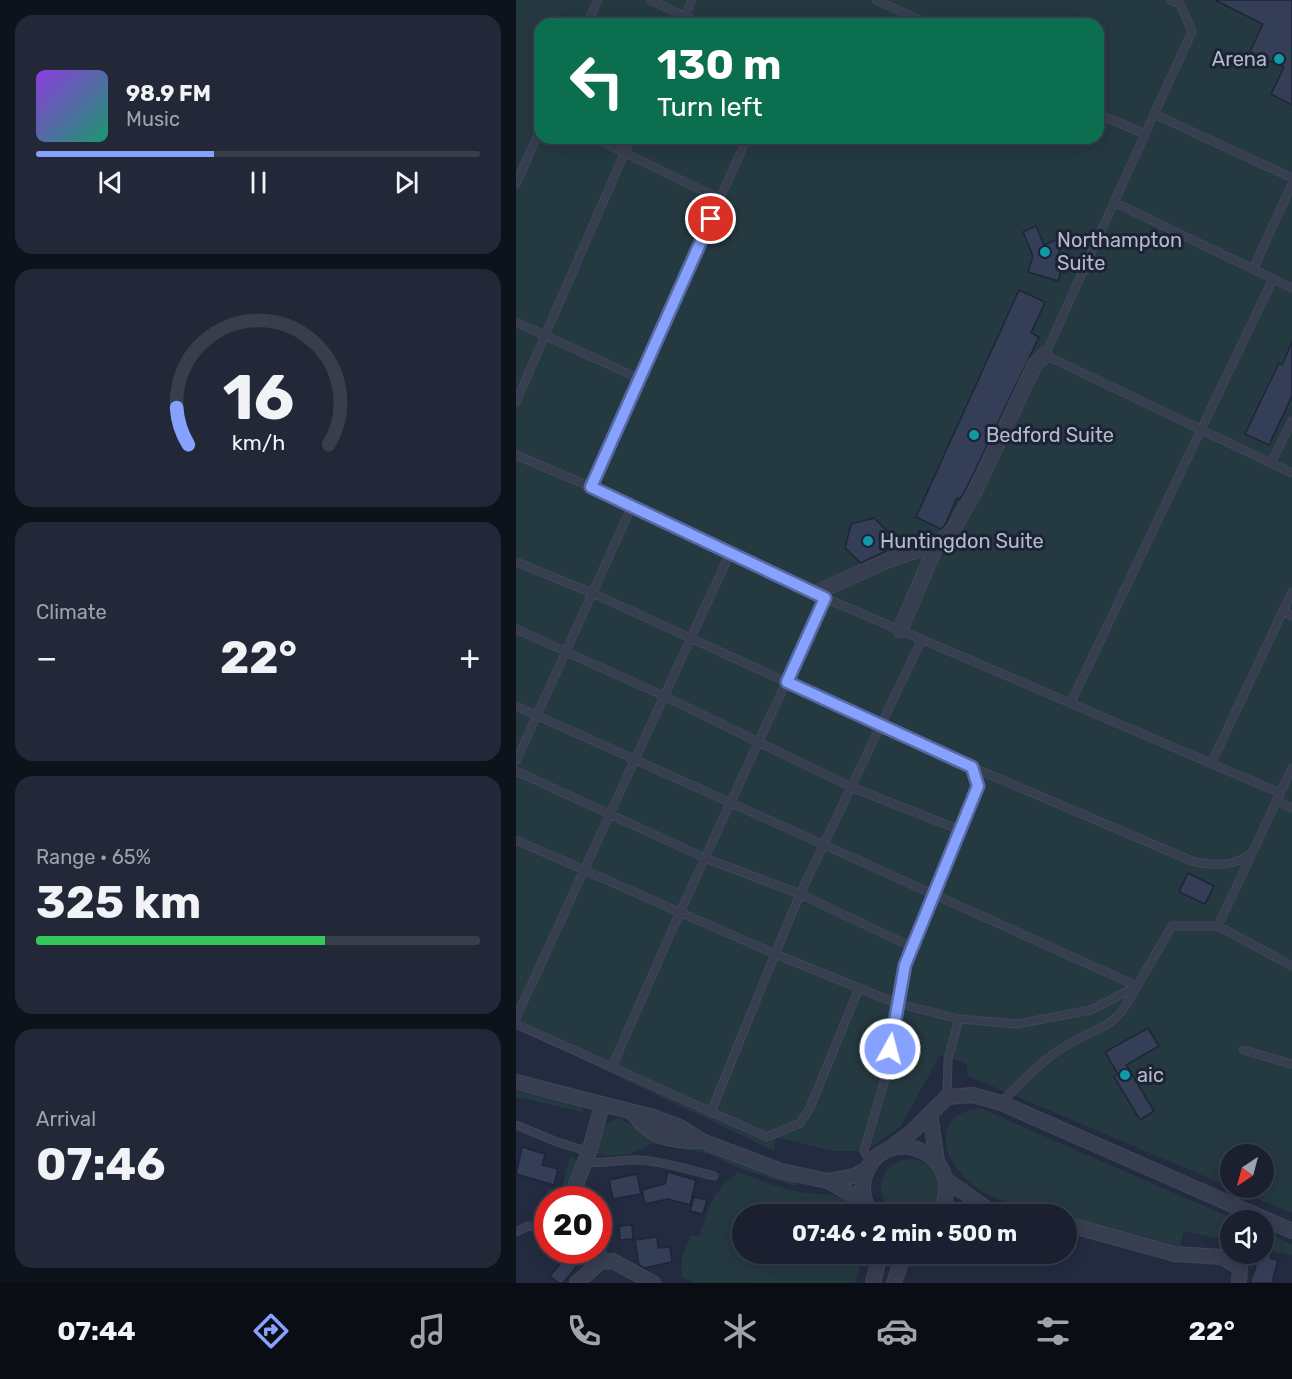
<!DOCTYPE html>
<meta charset="utf-8">
<style>
:root{--surface:#1a2030;--page:#232838;--text:#f1f3f6;--muted:#9fa3ab;--line:#383e4c;--accent:#86a1fe}
body{margin:0;font-family:Rubik,sans-serif;background:var(--page);color:var(--text);height:100vh;display:flex;flex-direction:column;font-size:22px;white-space:nowrap}
*{box-sizing:border-box;margin:0}
p{font-size:20px;color:var(--muted)}
.icon{flex:none;width:33px;height:33px;fill:none;stroke:currentColor;stroke-width:2;stroke-linecap:round;stroke-linejoin:round}
.map{position:relative;flex:1;overflow:hidden}
.details{display:flex;flex-direction:column;gap:15px;padding:15px;background:#0e121a;width:516px}
.details>*{flex:none}
.top-card{position:absolute;left:18px;top:18px;width:570px;height:126px;border-radius:18px;box-shadow:0 3px 15px #0003,0 0 0 2px var(--line);background:#0b6e4f;color:#fff;overflow:hidden}
.needle{width:39px;rotate:216deg}
.buttons{position:absolute;left:704px;top:1144px;display:grid;gap:12px}
.buttons a{display:grid;place-items:center;width:54px;height:54px;border-radius:50%;background:var(--surface);box-shadow:0 3px 15px #0003,0 0 0 2px var(--line);font-size:30px}
.speed{position:absolute;left:18px;top:1186px;display:flex;gap:12px;font-size:30px;font-weight:700;text-align:center}
.speed>*{display:grid;place-content:center;width:78px;height:78px;border-radius:50%;background:var(--surface);box-shadow:0 3px 15px #0003,0 0 0 2px var(--line);line-height:1}
.speed .limit{border:9px solid #d22;background:#fff;color:#111}
.pin{position:absolute;display:grid;place-items:center;width:51px;height:51px;color:#fff;margin:-26px;border:3px solid #fff;border-radius:50%;box-shadow:0 2px 6px #0007}
.me{position:absolute;width:66px;margin:-33px;rotate:7deg;stroke-linejoin:round;filter:drop-shadow(0 0 4px #0008)}
.turn{display:flex;align-items:center;gap:21px;height:126px;padding:0 24px;font-size:27px}
.turn .icon{width:78px;height:78px;stroke-width:2.5}
.turn b{display:block;font-size:42px;line-height:51px}
.big{font-size:45px;font-weight:700;line-height:1.1}
.details .card{flex:1;display:flex;flex-direction:column;justify-content:center;gap:9px;min-width:0;padding:0 21px;border-radius:18px;background:var(--page)}
.details .dial{align-items:center;gap:0}
.dial svg{height:156px;overflow:visible;fill:none;stroke:var(--line);stroke-width:7;stroke-linecap:round;text-anchor:middle}
.dial text{fill:var(--text);stroke:none}
.song{display:flex;align-items:center;gap:18px}
.cover{width:72px;height:72px;border-radius:9px;background:linear-gradient(135deg,hsl(270 70% 55%),hsl(160 70% 35%))}
.played{height:6px;border-radius:3px;background:linear-gradient(90deg,var(--accent) 40%,var(--line) 40%)}
.keys{display:flex;justify-content:space-around;direction:ltr}
.heat{display:flex;justify-content:space-between;align-items:center;font-size:33px;direction:ltr}
.charge{height:9px;border-radius:4px;background:linear-gradient(90deg,#34c759 65%,var(--line) 0)}
.trip{position:absolute;left:216px;top:1204px;width:345px;height:60px;border-radius:30px;background:var(--surface);box-shadow:0 3px 15px #0003,0 0 0 2px var(--line);font-weight:700;line-height:60px;text-align:center}
.tabs{display:flex;height:96px;justify-content:space-around;align-items:center;background:#0a0d13;color:var(--muted)}
.tabs .icon{width:42px;height:42px}
.tabs .on{color:var(--accent)}
.tabs b{font-size:27px;color:var(--text)}
main{display:flex;flex:1;min-height:0}
.map>svg:first-child{display:block}
.green{fill:#253941;fill-rule:evenodd}
.building{fill:#353e57;stroke:#1e2537;stroke-width:1.5}
.lines{fill:none;stroke-linecap:round;stroke-linejoin:round}
.lane-casing{stroke:#414759;stroke-width:9}
.street-casing{stroke:#414759;stroke-width:16}
.lane{stroke:#373e50;stroke-width:7}
.street{stroke:#373e50;stroke-width:14}
.route-casing{stroke:#5769a5;stroke-width:15}
.route{stroke:#86a1fe;stroke-width:10}
.culture-dot{fill:#0f9aa8;stroke:#1c2335;stroke-width:2}
.labels{text-anchor:middle;stroke-width:6;stroke-linejoin:round;paint-order:stroke}
.poi-label{font-size:20px;fill:#b4b9cb;stroke:#1c2335;text-anchor:start}
</style>
<main>
<section class="details">
<div class="card">
<div class="song"><i class="cover"></i><div><b>98.9 FM</b><p>Music</p></div></div>
<div class="played"></div>
<div class="keys"><svg class="icon" aria-label="previous" viewBox="0 0 24 24"><path d="M18 5L8 12l10 7zM5 5v14"/></svg><svg class="icon" aria-label="pause" viewBox="0 0 24 24"><path d="M8 5v14M16 5v14"/></svg><svg class="icon" aria-label="next" viewBox="0 0 24 24"><path d="M6 5l10 7-10 7zM19 5v14"/></svg></div>
</div>
<div class="card dial"><svg viewBox="0 0 100 80">
<path d="M14 69A42 42 0 1 1 86 69"/>
<path d="M14 69A42 42 0 0 1 8 50" stroke="#86a1fe"/>
<text x="50" y="56" font-size="32" font-weight="700">16</text>
<text x="50" y="72" font-size="11">km/h</text>
</svg></div>
<div class="card"><p>Climate</p>
<div class="heat"><a>−</a><b class="big">22°</b><a>+</a></div>
</div>
<div class="card"><p>Range · 65%</p><b class="big">325 km</b><div class="charge"></div></div>
<div class="card"><p>Arrival</p><b class="big">07:46</b></div>
</section>
<div class="map">
<svg width="776" height="1283" viewBox="0 0 776 1283">
<rect width="100%" height="100%" fill="#232b40"/>
<path class="green" d="M 0,0 L 776,0 L 776,1213 L 716,1188 L 747,1188 L 747,1155 L 714,1155 L 714,1187 L 452,1076 L 450,1063 L 424,1055 L 385,1126 L 349,1151 L 317,1151 L 260,1137 L 258,1151 L 0,1028 ZM 24,24 L 582,24 L 582,138 L 24,138 Z
M 0,1091 L 66,1107 L 68,1112 L 0,1097 Z
M 464,1108 L 722,1221 L 714,1221 L 714,1241 L 668,1231 L 664,1246 L 551,1217 L 550,1215 C 522,1215 473,1201 452,1181 C 424,1154 416,1114 464,1108 Z
M 103,1118 L 139,1139 L 203,1154 L 282,1183 L 279,1186 L 225,1169 L 192,1154 L 135,1143 C 118,1155 101,1158 80,1154 L 88,1125 Z
M 54,1156 L 62,1161 L 54,1191 L 56,1200 L 32,1200 L 31,1223 L 24,1221 L 32,1188 L 45,1191 Z
M365 1188a29 29 0 1 1 58 0a29 29 0 1 1-58 0Z
M 222,1172 C 243,1180 267,1190 291,1193 C 318,1196 325,1191 345,1215 L 226,1215 L 226,1254 L 347,1254 L 339,1283 L 180,1283 L 165,1277 L 166,1257 L 174,1236 L 184,1236 C 194,1204 194,1195 222,1172 Z
M 747,1232 L 776,1244 L 776,1255 L 747,1249 Z"/>
<path class="building" d="M 699,0 L 776,0 L 776,105 L 755,94 L 768,67 L 734,52 L 747,24 Z
M 520,226 L 528,245 L 540,240 L 544,248 L 540,263 L 547,265 L 542,281 L 512,272 L 517,256 L 507,232 Z
M 503,290 L 529,302 L 515,333 L 523,337 L 451,487 L 444,499 L 441,498 L 429,525 L 425,529 L 400,517 Z
M 776,342 L 776,396 L 753,445 L 729,434 L 763,363 L 766,365 Z
M 358,518 L 375,535 L 370,551 L 345,563 L 329,548 L 335,524 Z
M 672,873 L 698,886 L 689,904 L 663,892 Z
M 632,1028 L 643,1046 L 610,1065 L 638,1111 L 624,1120 L 598,1077 L 602,1074 L 589,1052 Z
M 6,1147 L 29,1154 L 26,1165 L 42,1169 L 38,1185 L 0,1174 Z
M 152,1172 L 180,1180 L 174,1205 L 152,1199 L 129,1204 L 126,1190 L 149,1184 Z
M 121,1174 L 125,1194 L 97,1199 L 93,1180 Z
M 178,1197 L 191,1200 L 187,1214 L 174,1211 Z
M 116,1225 L 117,1239 L 104,1240 L 103,1226 Z
M 141,1237 L 142,1248 L 154,1247 L 156,1262 L 129,1268 L 123,1265 L 119,1240 Z
M 27,1251 L 52,1251 L 65,1261 L 47,1283 L 43,1283 L 34,1276 L 44,1264 Z
M 718,1254 L 756,1256 L 755,1259 L 762,1260 L 756,1283 L 734,1283 L 740,1266 L 732,1264 Z"/>
<g class="lines">
<defs>
<path id="lane" d="M 134,0 L 185,24
M 360,0 L 413,24
M 71,24 L 82,0
M 165,24 L 176,0
M 582,114 L 629,134 L 529,355 L 776,473
M 638,114 L 676,32 L 664,4 L 654,0
M 629,134 L 638,114 L 776,178
M 78,138 L 204,199
M 0,184 L 24,130
M 600,203 L 776,288
M 737,269 L 776,184
M 0,322 L 124,379
M 0,402 L 115,138
M 0,455 L 75,487 L 309,598 L 764,793
M 755,463 L 776,421
M 75,487 L 231,138
M 0,562 L 76,593 L 456,767 L 463,786 L 389,965 L 380,1003 L 443,1019 L 432,1059 L 431,1097
M 776,592 L 767,611 L 776,616
M 0,629 L 148,696 L 335,787 L 444,830
M 555,702 L 757,279
M 0,706 L 621,986 L 656,926 L 702,926 L 776,966
M 0,761 L 115,508
M 695,764 L 767,611
M 456,767 L 676,861 C 697,866 718,867 736,853
M 0,771 L 189,858 L 284,894 L 396,947
M 761,801 L 776,808
M 0,840 L 259,954 L 195,1112
M 702,926 L 776,768
M 0,1018 L 214,553
M 443,1019 L 501,1024 L 575,1010 L 621,986
M 0,1024 L 251,1137 L 284,1123 L 294,1108 L 343,988
M 727,1050 L 776,1064
M 96,1067 L 164,912 L 309,598
M 485,1103 C 504,1083 525,1061 548,1047 C 588,1022 597,1033 621,986
M 0,1125 L 41,1142 L 73,1152
M 68,1162 C 88,1164 105,1159 124,1160 C 150,1162 174,1170 198,1176
M 355,1163 L 348,1151 L 371,1072 L 380,1003 L 259,954 L 284,894 L 406,639
M 0,1232 L 12,1226 L 32,1230"/>
<path id="street" d="M 299,593 L 373,560 L 421,544 L 437,530 L 459,491 L 519,364 L 529,355
M 384,630 L 421,544
M 0,1082 L 137,1117 L 164,1127 L 186,1141 L 265,1171 L 312,1181 L 338,1176 L 351,1169
M 117,1113 C 135,1138 155,1141 184,1141
M 414,1114 L 421,1161
M 373,1149 L 398,1130 L 431,1097 L 457,1095 L 485,1103 L 776,1231
M 430,1180 L 473,1210
M 312,1181 L 349,1202
M 65,1200 L 60,1184 L 73,1152 L 86,1106
M 356,1215 C 348,1203 344,1190 349,1176 C 368,1117 458,1156 422,1215
M 422,1215 L 473,1210 L 501,1215
M 550,1224 L 659,1254 L 706,1257 L 724,1268 L 723,1283
M 84,1262 L 97,1261 L 137,1283
M 61,1283 L 84,1262 L 82,1249
M 357,1283 L 364,1254
M 378,1283 L 388,1254"/>
</defs>
<use href="#lane" class="lane-casing"/>
<use href="#street" class="street-casing"/>
<use href="#lane" class="lane"/>
<use href="#street" class="street"/>
</g>
<g class="lines">
<defs>
<path id="route" d="M 195,219 L 75,487 L 309,598 L 271,682 L 456,767 L 462,786 L 389,965 L 374,1049"/>
</defs>
<use href="#route" class="route-casing"/>
<use href="#route" class="route"/>
</g>
<g class="culture-dot">
<circle cx="763" cy="59" r="6"/>
<circle cx="529" cy="252" r="6"/>
<circle cx="458" cy="435" r="6"/>
<circle cx="352" cy="541" r="6"/>
<circle cx="609" cy="1075" r="6"/>
</g>
<g class="labels">
<g class="poi-label">
<text x="751" y="66" text-anchor="end">Arena</text>
<text x="541" y="247">Northampton<tspan x="541" dy="23">Suite</tspan></text>
<text x="470" y="442">Bedford Suite</text>
<text x="364" y="548">Huntingdon Suite</text>
<text x="621" y="1082">aic</text>
</g>
</g>
</svg>
<div class="buttons">
<a><svg class="needle" viewBox="-14 -14 28 28"><path d="M0-13l5 13h-10z" fill="#e53935"/><path d="M0 13l5-13h-10z" fill="#9fa3ab"/></svg></a>
<a><svg class="icon" aria-label="sound" viewBox="0 0 24 24"><path d="M4 9h4l5-4v14l-5-4H4zM17 9q2 3 0 6"/></svg></a>
</div>
<div class="speed"><div class="limit">20</div></div>
<div class="pin" style="left:195px;top:219px;background:#d93025"><svg class="icon" aria-label="arrive" viewBox="0 0 24 24"><path d="M6 21V4h12l-3 4 3 4H6"/></svg></div>
<svg class="me" style="left:374px;top:1049px" viewBox="-20 -20 40 40"><circle r="17" fill="#86a1fe" stroke="#fff" stroke-width="3"/><path d="M0-11L8 9 0 5-8 9z" fill="#fff"/></svg>
<div class="trip">07:46 · 2 min · 500 m</div>
<div class="top-card">
<div class="turn"><svg class="icon" aria-label="left" viewBox="0 0 24 24"><path d="M17 20v-9H6M10 6l-5 5 5 5"/></svg><div><b>130 m</b>Turn left</div></div>
</div>
</div>
</main>
<nav class="tabs">
<b>07:44</b>
<svg class="icon on" aria-label="directions" viewBox="0 0 24 24"><path d="M12 3l9 9-9 9-9-9zM9 14v-3h6M13 9l2 2-2 2"/></svg>
<svg class="icon" aria-label="music" viewBox="0 0 24 24"><path d="M9 18V5l10-2v13"/><circle cx="6" cy="18" r="3"/><circle cx="16" cy="16" r="3"/></svg>
<svg class="icon" aria-label="phone" viewBox="0 0 24 24"><path d="M5 4h4l2 5-3 2q2 4 5 5l2-3 5 2v4C11 20 4 13 5 4z"/></svg>
<svg class="icon" aria-label="climate" viewBox="0 0 24 24"><path d="M12 3v18M4 7l16 10M4 17L20 7"/></svg>
<svg class="icon" aria-label="car" viewBox="0 0 24 24"><path d="M5 17H2v-5l4-1 3-4h7l3 4 3 1v5h-3M9 17h6M6 11h13"/><circle cx="7" cy="17" r="2"/><circle cx="17" cy="17" r="2"/></svg>
<svg class="icon" aria-label="filters" viewBox="0 0 24 24"><path d="M4 7h16M4 17h16"/><circle cx="9" cy="7" r="2"/><circle cx="15" cy="17" r="2"/></svg>
<b>22°</b>
</nav>
